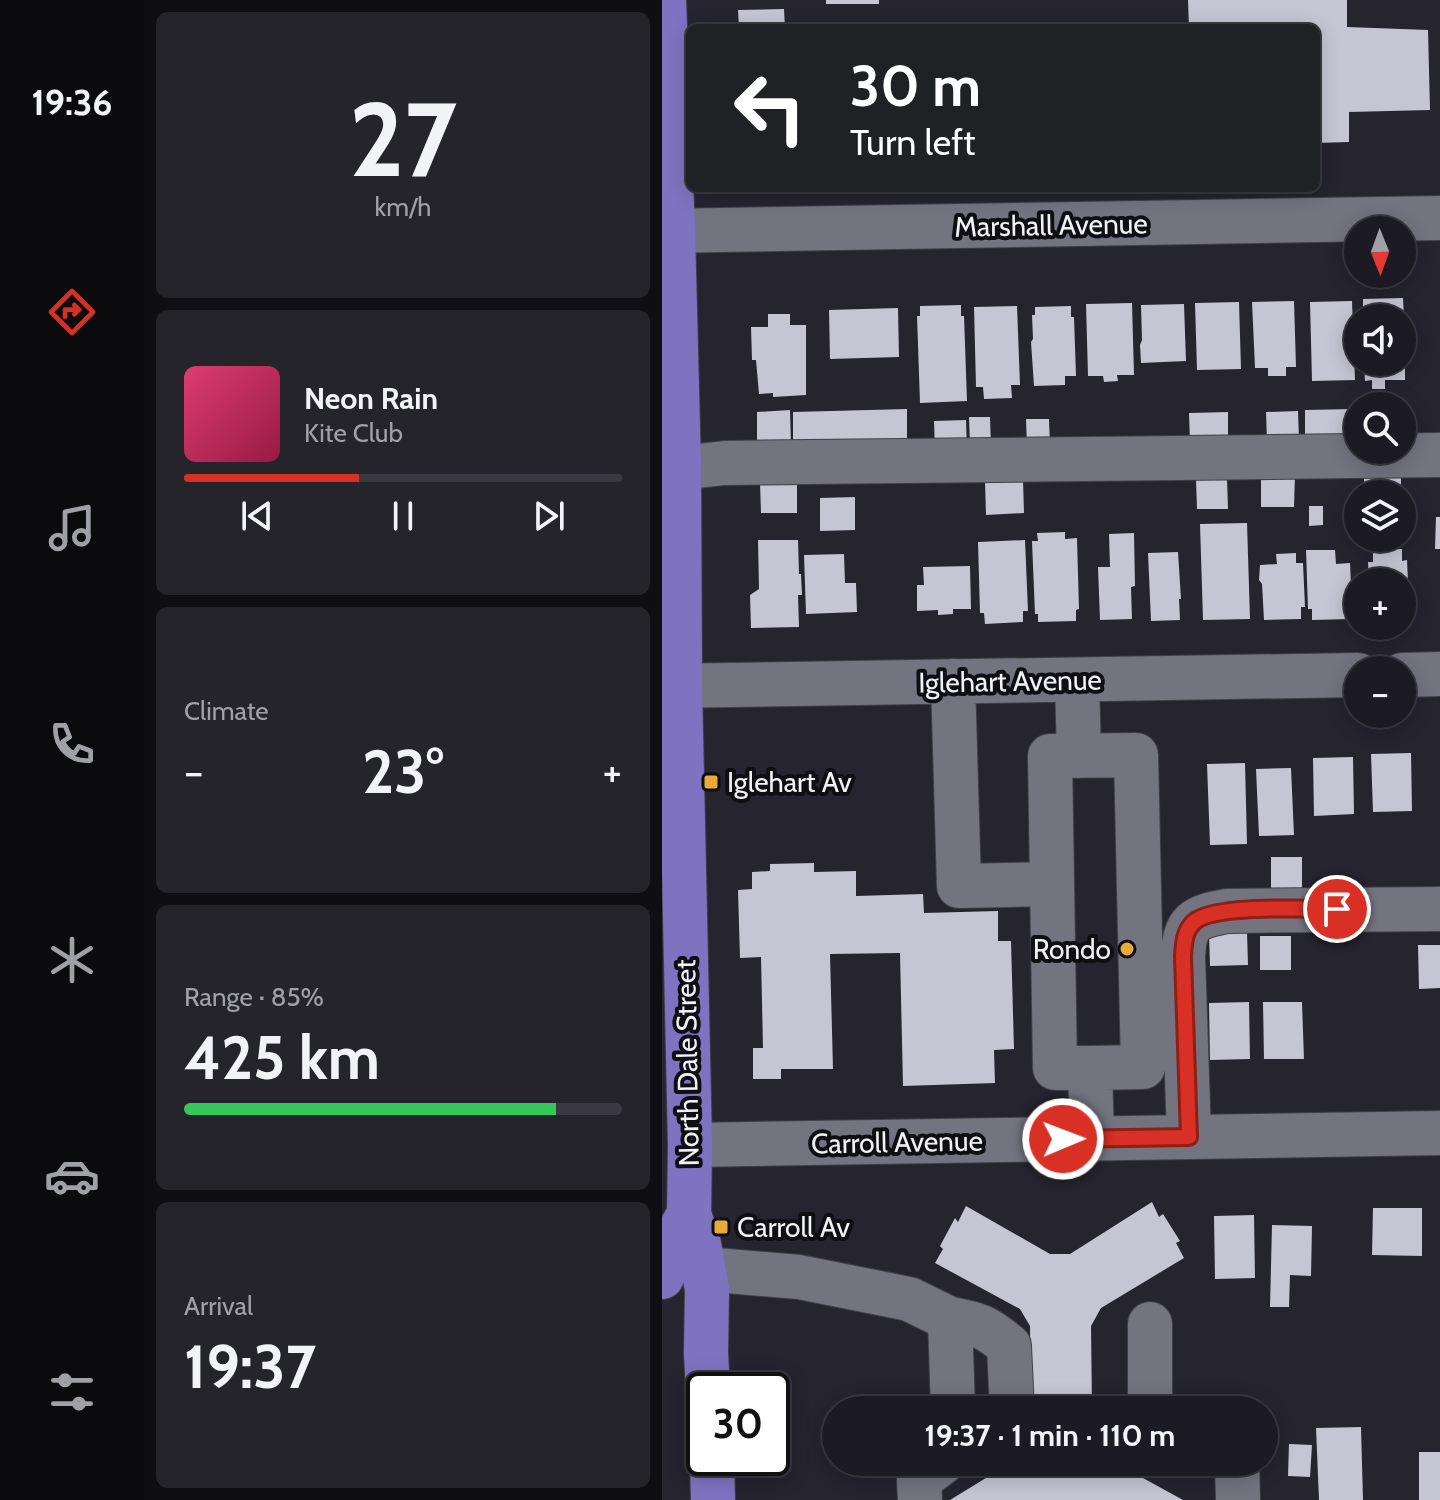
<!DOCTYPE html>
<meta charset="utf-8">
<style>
:root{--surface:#1c1b23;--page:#25242b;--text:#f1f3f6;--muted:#a0a1a6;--line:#3a3941;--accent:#d93025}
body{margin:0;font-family:Cabin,sans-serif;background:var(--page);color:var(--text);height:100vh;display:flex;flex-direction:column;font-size:30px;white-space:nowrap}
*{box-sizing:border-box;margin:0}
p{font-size:26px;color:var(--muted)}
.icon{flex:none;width:44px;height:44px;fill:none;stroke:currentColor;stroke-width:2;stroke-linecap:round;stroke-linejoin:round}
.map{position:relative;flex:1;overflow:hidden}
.side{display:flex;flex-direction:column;gap:12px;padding:12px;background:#0f0f13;width:518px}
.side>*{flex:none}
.guide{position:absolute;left:24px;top:24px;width:634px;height:168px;border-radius:12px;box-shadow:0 4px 20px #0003,0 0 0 2px var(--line);background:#202124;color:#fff;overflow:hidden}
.needle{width:52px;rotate:179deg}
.buttons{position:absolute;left:682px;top:216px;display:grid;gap:16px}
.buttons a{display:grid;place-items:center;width:72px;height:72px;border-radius:50%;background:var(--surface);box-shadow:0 4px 20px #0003,0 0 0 2px var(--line);font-size:40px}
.speed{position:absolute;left:24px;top:1372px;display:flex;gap:16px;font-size:40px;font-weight:700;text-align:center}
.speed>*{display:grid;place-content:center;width:104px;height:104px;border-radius:50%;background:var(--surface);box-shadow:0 4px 20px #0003,0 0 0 2px var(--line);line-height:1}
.speed .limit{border:4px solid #111;border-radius:12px;background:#fff;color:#111}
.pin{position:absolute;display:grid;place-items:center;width:68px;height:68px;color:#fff;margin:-34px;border:4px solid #fff;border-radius:50%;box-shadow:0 2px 8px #0007}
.me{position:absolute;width:88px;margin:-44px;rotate:89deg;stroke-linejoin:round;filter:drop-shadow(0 0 6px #0008)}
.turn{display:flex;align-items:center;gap:28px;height:168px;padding:0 32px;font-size:36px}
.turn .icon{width:104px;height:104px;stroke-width:2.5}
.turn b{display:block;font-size:56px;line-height:68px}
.big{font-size:60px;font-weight:800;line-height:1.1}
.side .widget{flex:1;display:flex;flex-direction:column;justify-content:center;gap:12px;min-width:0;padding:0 28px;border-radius:12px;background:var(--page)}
.side .dial{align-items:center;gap:0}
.dial b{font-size:104px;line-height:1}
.song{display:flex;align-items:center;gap:24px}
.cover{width:96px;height:96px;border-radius:12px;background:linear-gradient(135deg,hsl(340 70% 55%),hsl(340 70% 35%))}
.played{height:8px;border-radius:4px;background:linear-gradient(90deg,var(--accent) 40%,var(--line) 40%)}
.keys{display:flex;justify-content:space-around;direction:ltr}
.heat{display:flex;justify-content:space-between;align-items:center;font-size:44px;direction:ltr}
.charge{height:12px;border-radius:6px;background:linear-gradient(90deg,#34c759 85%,var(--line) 0)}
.trip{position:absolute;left:160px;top:1396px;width:456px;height:80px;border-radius:40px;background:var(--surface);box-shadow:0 4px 20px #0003,0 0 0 2px var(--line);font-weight:800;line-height:80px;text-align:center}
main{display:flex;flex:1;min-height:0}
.tabs{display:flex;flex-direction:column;width:144px;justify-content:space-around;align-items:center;background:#0b0b0e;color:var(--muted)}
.tabs .icon{width:56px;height:56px}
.tabs .selected{color:var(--accent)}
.tabs b{font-size:36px;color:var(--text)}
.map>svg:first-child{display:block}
.building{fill:#c6c5d3}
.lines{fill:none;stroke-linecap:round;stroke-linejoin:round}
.minor-casing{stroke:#404048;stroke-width:46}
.major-casing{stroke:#404048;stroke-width:46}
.minor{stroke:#747481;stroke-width:44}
.major{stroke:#7f73c1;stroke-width:44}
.route-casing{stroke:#8d1f18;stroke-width:20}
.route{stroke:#d93025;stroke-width:14}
.poi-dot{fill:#eaaa38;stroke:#0e0e13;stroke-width:3}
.labels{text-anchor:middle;stroke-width:8;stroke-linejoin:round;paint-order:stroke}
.street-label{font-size:28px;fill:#f1f1f8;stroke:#0e0e13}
.poi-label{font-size:28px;fill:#f1f1f8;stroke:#0e0e13;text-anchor:start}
</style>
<main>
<nav class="tabs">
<b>19:36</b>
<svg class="icon selected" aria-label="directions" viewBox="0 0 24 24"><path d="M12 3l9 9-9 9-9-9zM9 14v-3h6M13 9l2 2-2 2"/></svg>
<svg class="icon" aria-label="music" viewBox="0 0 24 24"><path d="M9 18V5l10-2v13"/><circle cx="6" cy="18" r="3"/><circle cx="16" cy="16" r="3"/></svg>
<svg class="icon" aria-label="phone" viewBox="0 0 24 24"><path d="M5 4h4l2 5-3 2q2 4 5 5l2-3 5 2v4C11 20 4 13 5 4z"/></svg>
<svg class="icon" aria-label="climate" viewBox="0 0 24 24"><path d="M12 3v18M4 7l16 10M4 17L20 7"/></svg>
<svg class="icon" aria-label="car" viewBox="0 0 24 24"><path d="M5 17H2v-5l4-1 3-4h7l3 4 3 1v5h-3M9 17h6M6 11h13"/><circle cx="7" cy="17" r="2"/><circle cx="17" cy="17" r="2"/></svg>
<svg class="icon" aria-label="filters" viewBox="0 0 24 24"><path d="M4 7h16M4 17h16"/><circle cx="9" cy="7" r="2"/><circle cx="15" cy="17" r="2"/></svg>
</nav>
<section class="side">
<div class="widget dial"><b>27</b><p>km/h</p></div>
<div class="widget">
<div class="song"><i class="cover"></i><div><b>Neon Rain</b><p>Kite Club</p></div></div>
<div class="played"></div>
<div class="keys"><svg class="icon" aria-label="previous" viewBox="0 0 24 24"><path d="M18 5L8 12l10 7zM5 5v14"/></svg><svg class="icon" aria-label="pause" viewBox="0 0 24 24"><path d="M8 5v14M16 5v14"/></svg><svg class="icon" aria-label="next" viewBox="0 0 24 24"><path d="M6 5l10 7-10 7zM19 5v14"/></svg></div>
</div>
<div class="widget"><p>Climate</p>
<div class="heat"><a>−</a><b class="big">23°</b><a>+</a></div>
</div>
<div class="widget"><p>Range · 85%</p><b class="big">425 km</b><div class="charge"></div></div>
<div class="widget"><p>Arrival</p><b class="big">19:37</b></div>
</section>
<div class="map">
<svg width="778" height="1500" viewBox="0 0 778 1500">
<rect width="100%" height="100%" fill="#25242f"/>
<path class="building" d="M 164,0 L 217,0 L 217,4 L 164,4 Z
M 526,0 L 685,0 L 685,27 L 766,30 L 768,110 L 687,112 L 687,142 L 654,143 L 654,28 L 527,28 Z
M 122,9 L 123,28 L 77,28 L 76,10 Z
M 741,298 L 742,318 L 701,318 L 701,299 Z
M 632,301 L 634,367 L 624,367 L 624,376 L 606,376 L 606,368 L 593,368 L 590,302 Z
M 690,301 L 693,380 L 650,381 L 648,302 Z
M 577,302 L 579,369 L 535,370 L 533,303 Z
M 470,303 L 472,375 L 455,375 L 456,381 L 442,382 L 441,376 L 426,376 L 424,304 Z
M 522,304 L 524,361 L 479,363 L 478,345 L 480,340 L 479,305 Z
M 299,305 L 299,316 L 302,316 L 305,401 L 258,403 L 255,316 L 258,316 L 258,306 Z
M 355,306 L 358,385 L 349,385 L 350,398 L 322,399 L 321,387 L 314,387 L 312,307 Z
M 409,306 L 409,317 L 412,317 L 414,376 L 403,376 L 403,385 L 372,386 L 369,342 L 371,339 L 370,315 L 373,315 L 373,307 Z
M 236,308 L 237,357 L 168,359 L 167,310 Z
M 106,314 L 128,314 L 128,325 L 144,325 L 144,395 L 111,397 L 111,393 L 97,394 L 94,360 L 90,360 L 89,327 L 106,327 Z
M 740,352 L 743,352 L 743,380 L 723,380 L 723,389 L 710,389 L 710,380 L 703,381 L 702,362 L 740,362 Z
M 245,409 L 245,448 L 131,451 L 131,412 Z
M 691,409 L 691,442 L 643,443 L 643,410 Z
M 128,410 L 129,446 L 95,447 L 95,412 Z
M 636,411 L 637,441 L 605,442 L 604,412 Z
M 566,412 L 566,442 L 528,443 L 527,413 Z
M 307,417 L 328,417 L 329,446 L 308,447 Z
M 364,419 L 387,419 L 388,446 L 365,447 Z
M 304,420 L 305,450 L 273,452 L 272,421 Z
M 599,474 L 633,474 L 632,507 L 599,507 Z
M 739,476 L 739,494 L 702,494 L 702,477 Z
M 565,478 L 566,509 L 535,509 L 534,479 Z
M 361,480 L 362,513 L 324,515 L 323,481 Z
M 135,481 L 135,513 L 99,513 L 98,482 Z
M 193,497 L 193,530 L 158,531 L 158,498 Z
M 647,506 L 661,506 L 661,525 L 647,526 Z
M 774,517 L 778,517 L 778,549 L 773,549 Z
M 585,523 L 588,619 L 541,620 L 538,524 Z
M 403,532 L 403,539 L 415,538 L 417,609 L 414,610 L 414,621 L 376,622 L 376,614 L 373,614 L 370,541 L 376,541 L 375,533 Z
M 472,533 L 473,586 L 469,587 L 470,619 L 438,620 L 436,567 L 448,567 L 447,534 Z
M 96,540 L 136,540 L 137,574 L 139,574 L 140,595 L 136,595 L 137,627 L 89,628 L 88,595 L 97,589 Z
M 363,540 L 366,611 L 361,611 L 361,622 L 323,624 L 322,613 L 318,613 L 316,542 Z
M 740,549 L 740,561 L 745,560 L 747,605 L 743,606 L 743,616 L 740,616 L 740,582 L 707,582 L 706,562 L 711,562 L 711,550 Z
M 644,550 L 673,550 L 674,564 L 688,563 L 690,606 L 686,606 L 687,619 L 650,620 L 650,609 L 646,609 Z
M 516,552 L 519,599 L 517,599 L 518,620 L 489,621 L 486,553 Z
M 634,553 L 634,563 L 641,563 L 643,607 L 639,607 L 639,619 L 602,620 L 600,584 L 597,580 L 598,565 L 615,564 L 614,554 Z
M 182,554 L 183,583 L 194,583 L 195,612 L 144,614 L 142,555 Z
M 308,566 L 309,609 L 291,609 L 291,614 L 276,615 L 276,610 L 255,611 L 255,585 L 262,585 L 261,567 Z
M 749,753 L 750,811 L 711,812 L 709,754 Z
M 691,757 L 692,814 L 652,816 L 651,758 Z
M 583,763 L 585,844 L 548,845 L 545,764 Z
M 629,768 L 632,835 L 597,836 L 594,769 Z
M 609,857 L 640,857 L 640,891 L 609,890 Z
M 152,863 L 152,872 L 194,871 L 194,896 L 261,894 L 262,913 L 336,911 L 336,941 L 349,941 L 352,1049 L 332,1050 L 333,1083 L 241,1086 L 238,953 L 168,954 L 171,1069 L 119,1069 L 119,1079 L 91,1079 L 91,1048 L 101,1048 L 99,957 L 78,958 L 76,890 L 90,889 L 90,872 L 108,871 L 108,864 Z
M 585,932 L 586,965 L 548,966 L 547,933 Z
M 598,936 L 629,936 L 629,970 L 598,970 Z
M 756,945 L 778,945 L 778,988 L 757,989 Z
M 587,1002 L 588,1059 L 548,1060 L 547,1003 Z
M 601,1002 L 640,1002 L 642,1059 L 602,1059 Z
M 490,1202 L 497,1217 L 501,1214 L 518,1241 L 514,1243 L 522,1258 L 439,1308 L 429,1326 L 430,1410 L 369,1410 L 368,1326 L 358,1309 L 273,1263 L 281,1249 L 278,1246 L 293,1218 L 296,1222 L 304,1206 L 388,1254 L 408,1254 Z
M 711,1208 L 760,1208 L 760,1256 L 710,1255 Z
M 592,1215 L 593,1278 L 553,1279 L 552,1216 Z
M 610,1225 L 650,1226 L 649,1276 L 628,1275 L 627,1307 L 608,1307 Z
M 699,1427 L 701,1500 L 657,1500 L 654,1428 Z
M 627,1444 L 650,1445 L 648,1477 L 626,1476 Z
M 757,1452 L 778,1452 L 778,1500 L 757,1500 Z
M 350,1462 L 452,1462 L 521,1500 L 288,1500 Z"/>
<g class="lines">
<defs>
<path id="minor" d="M 0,231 L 778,218
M 17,468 L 63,463 L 778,455
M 740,675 L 778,674
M 415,680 L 417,756
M 291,681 L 297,886 L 390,884
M 0,686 L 696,675
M 428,1068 L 481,1067 L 474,755 L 388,756 L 393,1068 L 428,1068 L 430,1139
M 527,1137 L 521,956 C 523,921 532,917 565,911 L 778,909
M 28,1145 L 778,1133
M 42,1269 L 137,1277 L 247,1299 L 288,1319 L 291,1410
M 288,1319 C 317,1324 325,1327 347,1346 L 350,1410
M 488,1324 L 488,1410
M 575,1462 L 576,1500
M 258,1500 L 257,1480 L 281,1462"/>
<path id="major" d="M 2,0 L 11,231 L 17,468 L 18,686 L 28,1145 L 27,1214 L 37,1244 L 45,1290 L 44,1353 L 46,1390
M 0,1277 L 11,1242 L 27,1214
M 50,1458 L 51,1500"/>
</defs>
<use href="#minor" class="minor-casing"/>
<use href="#major" class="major-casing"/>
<use href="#minor" class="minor"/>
<use href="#major" class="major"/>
</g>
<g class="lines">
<defs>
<path id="route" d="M 401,1139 L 527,1137 L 521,956 C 522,944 522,931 532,922 C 552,904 645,909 675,909"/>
</defs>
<use href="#route" class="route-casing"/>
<use href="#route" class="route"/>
</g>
<g class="poi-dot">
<rect x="41" y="774" width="16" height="16" rx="4"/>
<circle cx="465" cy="949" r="8"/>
<rect x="51" y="1219" width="16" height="16" rx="4"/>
</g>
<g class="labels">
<g class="street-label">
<text transform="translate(389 225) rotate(-1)" y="10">Marshall Avenue</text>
<text transform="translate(348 681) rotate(-1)" y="10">Iglehart Avenue</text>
<text transform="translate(25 1063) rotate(-91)" y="10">North Dale Street</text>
<text transform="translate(235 1142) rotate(-1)" y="10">Carroll Avenue</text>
</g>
<g class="poi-label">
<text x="65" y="792">Iglehart Av</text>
<text x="449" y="959" text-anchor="end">Rondo</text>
<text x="75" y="1237">Carroll Av</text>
</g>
</g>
</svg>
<div class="buttons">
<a><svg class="needle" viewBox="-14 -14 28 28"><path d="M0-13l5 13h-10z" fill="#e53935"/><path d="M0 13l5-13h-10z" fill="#a0a1a6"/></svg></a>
<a><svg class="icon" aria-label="sound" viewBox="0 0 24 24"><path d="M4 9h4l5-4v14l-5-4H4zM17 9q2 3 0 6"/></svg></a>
<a><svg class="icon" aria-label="search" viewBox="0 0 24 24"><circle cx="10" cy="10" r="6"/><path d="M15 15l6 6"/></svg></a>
<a><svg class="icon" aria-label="layers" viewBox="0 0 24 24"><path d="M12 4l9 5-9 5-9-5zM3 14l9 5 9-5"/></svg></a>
<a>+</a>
<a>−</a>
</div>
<div class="speed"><div class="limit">30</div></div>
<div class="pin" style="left:675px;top:909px;background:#d93025"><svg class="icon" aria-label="arrive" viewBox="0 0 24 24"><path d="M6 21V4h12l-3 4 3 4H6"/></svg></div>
<svg class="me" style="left:401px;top:1139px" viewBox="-20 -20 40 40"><circle r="17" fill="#d93025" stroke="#fff" stroke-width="3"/><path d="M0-11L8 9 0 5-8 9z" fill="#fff"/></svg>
<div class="trip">19:37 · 1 min · 110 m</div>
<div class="guide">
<div class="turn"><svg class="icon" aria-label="left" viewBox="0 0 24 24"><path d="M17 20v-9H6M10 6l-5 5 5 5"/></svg><div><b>30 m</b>Turn left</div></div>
</div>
</div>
</main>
